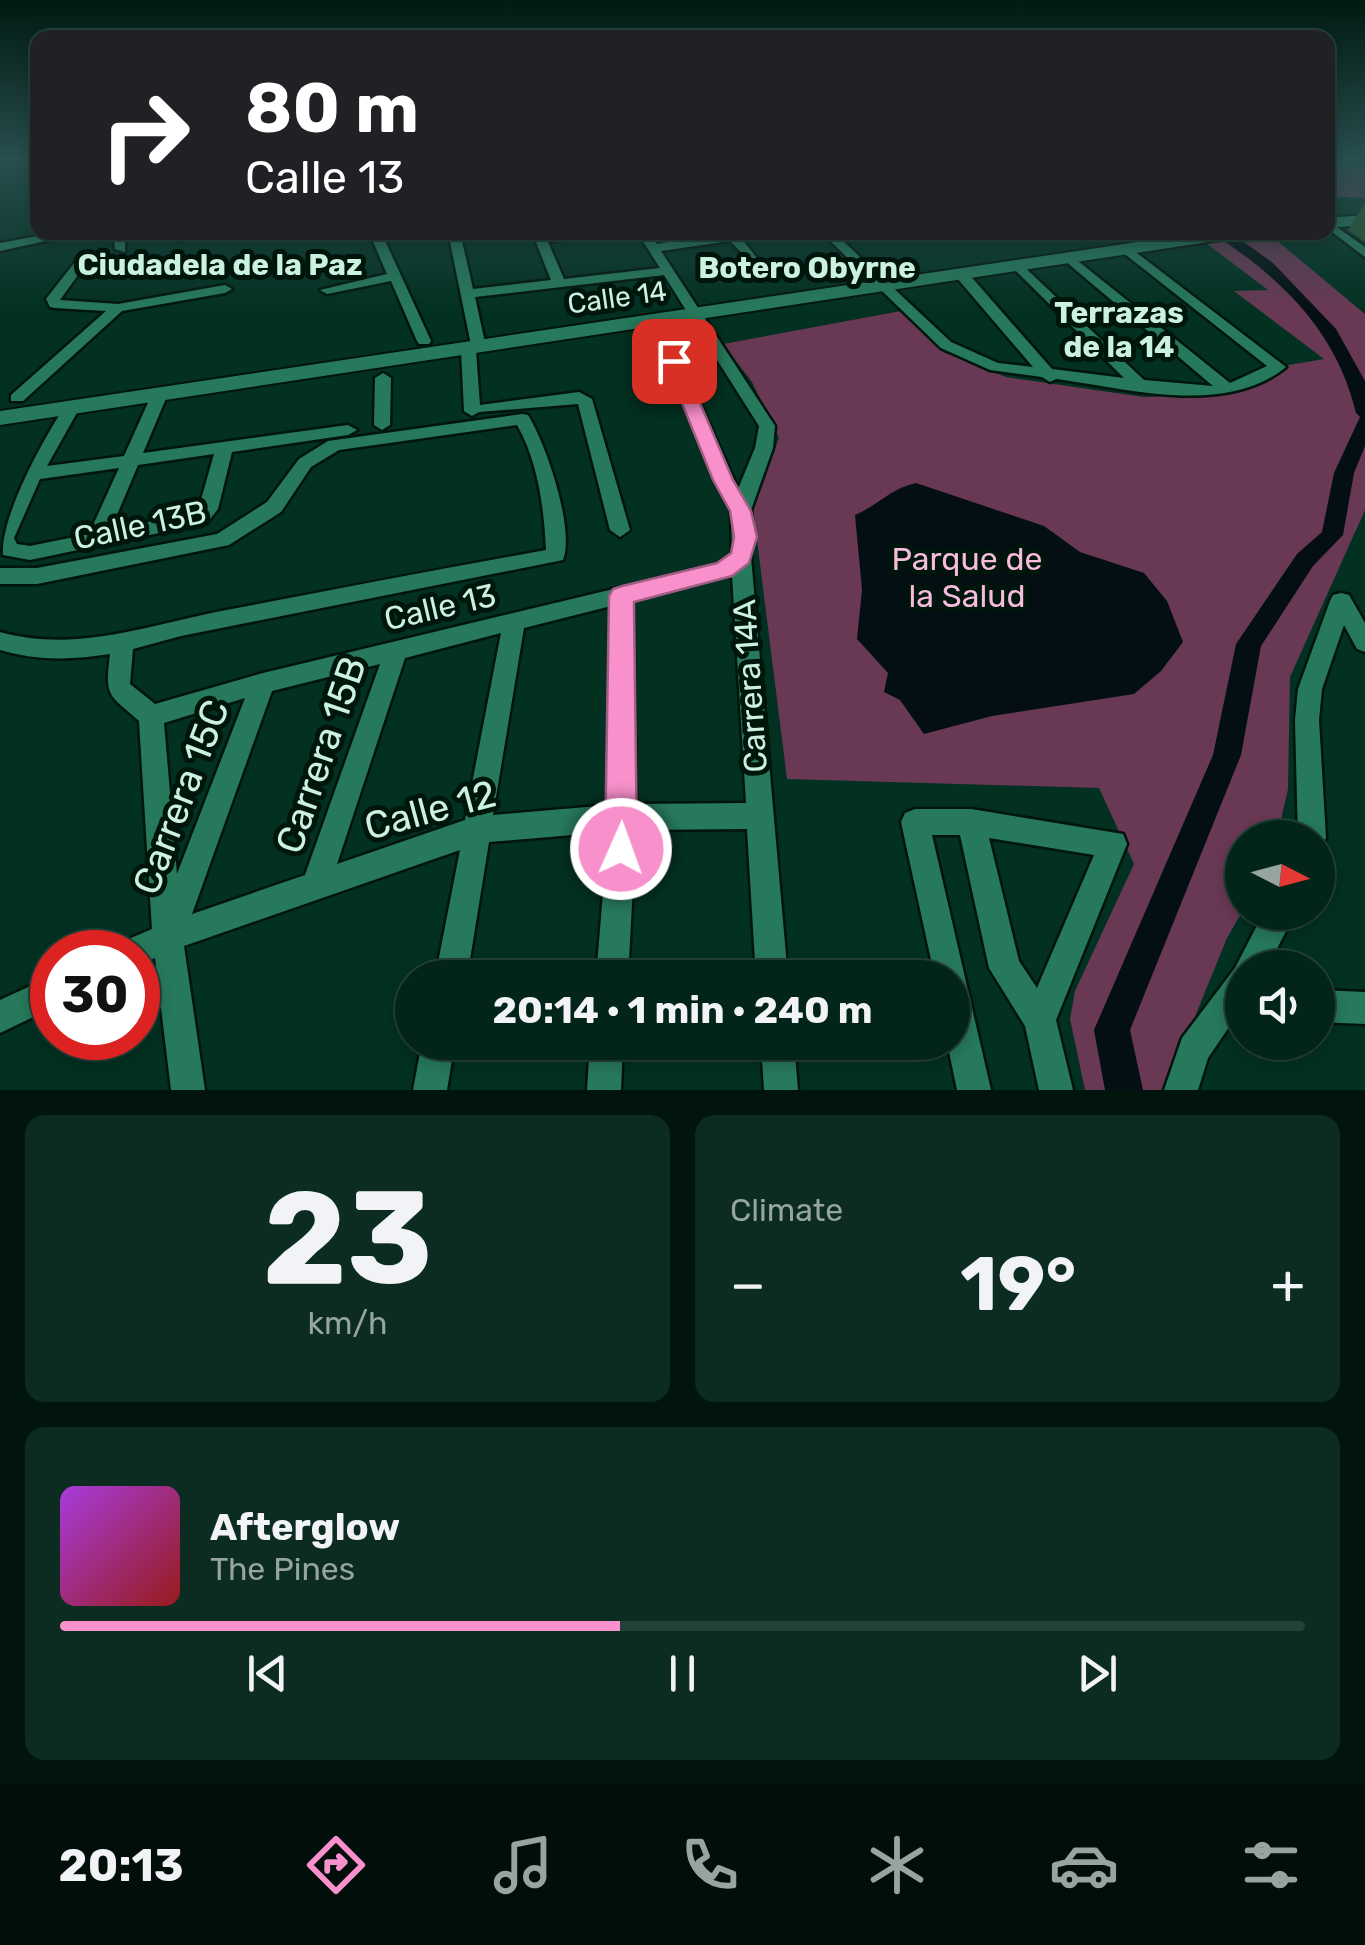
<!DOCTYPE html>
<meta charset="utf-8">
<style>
:root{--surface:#022419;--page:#0c2c22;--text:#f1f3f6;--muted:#96a4a2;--line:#234138;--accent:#f890cb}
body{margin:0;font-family:Rubik,sans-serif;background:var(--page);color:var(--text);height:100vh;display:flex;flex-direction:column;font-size:38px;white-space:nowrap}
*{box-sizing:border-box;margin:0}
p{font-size:32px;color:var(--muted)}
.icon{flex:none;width:55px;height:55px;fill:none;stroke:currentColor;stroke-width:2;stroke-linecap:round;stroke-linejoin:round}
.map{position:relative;height:1090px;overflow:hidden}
.side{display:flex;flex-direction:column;gap:25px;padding:25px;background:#01140e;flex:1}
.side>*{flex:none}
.banner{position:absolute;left:30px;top:30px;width:1305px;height:210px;border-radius:20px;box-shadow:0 5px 15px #0003,0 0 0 2px var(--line);background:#202124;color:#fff;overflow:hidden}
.needle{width:65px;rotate:96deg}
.buttons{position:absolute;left:1225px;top:820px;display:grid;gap:20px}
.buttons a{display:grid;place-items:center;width:110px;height:110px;border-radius:50%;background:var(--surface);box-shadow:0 5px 15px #0003,0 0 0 2px var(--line);font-size:50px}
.speed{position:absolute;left:30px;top:930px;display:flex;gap:20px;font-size:50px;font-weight:700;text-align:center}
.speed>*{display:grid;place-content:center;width:130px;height:130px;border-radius:50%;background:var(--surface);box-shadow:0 5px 15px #0003,0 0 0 2px var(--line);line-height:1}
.speed .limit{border:15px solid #d22;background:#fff;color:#111}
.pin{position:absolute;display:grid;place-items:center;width:85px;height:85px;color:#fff;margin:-42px;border-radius:20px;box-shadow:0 5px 15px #0006}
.me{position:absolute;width:110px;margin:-55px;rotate:2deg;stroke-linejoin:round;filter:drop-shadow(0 0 8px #0008)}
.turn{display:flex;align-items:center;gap:35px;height:210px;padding:0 50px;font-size:45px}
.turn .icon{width:130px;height:130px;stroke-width:2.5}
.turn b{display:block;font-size:70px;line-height:85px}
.big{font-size:75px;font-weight:700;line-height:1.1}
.side .card{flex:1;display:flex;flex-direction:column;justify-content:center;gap:15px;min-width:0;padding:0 35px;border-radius:20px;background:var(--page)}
.side .dial{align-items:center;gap:0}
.dial b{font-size:130px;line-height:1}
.song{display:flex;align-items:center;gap:30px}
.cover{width:120px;height:120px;border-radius:15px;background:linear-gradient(135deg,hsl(280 70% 55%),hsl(0 70% 35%))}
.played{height:10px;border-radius:5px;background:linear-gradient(90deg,var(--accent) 45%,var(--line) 45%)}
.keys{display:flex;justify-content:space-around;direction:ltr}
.heat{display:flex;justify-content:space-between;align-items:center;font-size:55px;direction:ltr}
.side .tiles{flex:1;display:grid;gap:25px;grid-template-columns:1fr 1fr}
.card:last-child{grid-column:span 2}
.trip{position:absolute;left:395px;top:960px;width:575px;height:100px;border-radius:50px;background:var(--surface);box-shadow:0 5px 15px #0003,0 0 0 2px var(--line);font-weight:700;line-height:100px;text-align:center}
.menu{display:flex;height:160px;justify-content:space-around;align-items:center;background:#010e0a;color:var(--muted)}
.menu .icon{width:70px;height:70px}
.menu .active{color:var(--accent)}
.menu b{font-size:45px;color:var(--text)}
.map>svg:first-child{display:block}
.green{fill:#693854}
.water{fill:#040f13}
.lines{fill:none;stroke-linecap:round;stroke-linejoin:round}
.canal{fill:#040f13;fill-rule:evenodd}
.street-casing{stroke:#00150c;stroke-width:5}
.secondary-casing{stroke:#00150c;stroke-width:4}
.street{fill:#27795c;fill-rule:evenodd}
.secondary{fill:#27795c;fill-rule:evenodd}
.wall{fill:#2c5830}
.route{fill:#f890cb;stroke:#a15e84;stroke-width:2.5}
.labels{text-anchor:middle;stroke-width:10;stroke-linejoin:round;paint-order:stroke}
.far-street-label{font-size:28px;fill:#cbf1df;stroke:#00150c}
.far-neighbourhood-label{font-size:30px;font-weight:bold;fill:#cbf1df;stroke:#00150c}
.street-label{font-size:32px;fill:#cbf1df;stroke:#00150c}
.park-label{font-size:32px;fill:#f6bcdb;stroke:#00150c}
.near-street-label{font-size:38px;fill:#cbf1df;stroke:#00150c}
</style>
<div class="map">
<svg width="1365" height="1090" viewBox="0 0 1365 1090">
<rect width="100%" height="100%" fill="#023021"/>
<path class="green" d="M 1328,165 L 1365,167 L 1365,198 L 1328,196 Z
M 1268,233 L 1365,314 L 1365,510 L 1290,677 L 1288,789 L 1277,837 L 1242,838 L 1242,912 L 1227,938 L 1172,1073 L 1174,1090 L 1085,1090 L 1070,1019 L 1075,991 L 1134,864 L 1099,788 L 787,779 L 753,508 L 779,438 L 752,382 L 723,344 L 901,311 L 943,352 L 1006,377 L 1144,397 L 1233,394 L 1283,366 L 1324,359 L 1234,291 L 1268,290 L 1206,243 Z"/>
<path class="water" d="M 916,483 L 1044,526 L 1080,552 L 1144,573 L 1167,601 L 1183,642 L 1161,671 L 1134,694 L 992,716 L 924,734 L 900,700 L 884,692 L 888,673 L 857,639 L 862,590 L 855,515 C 878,505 892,488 916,483 Z"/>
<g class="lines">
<path class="canal" d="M 1214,232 L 1230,232 L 1273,263 L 1336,329 L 1365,381 L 1365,446 L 1354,473 L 1343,535 L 1313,566 L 1261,646 L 1241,755 L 1130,1030 L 1143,1090 L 1105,1090 L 1094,1030 L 1213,755 L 1236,644 L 1297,554 L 1322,532 L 1334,473 L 1360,417 L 1356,413 C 1342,354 1310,310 1264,271 C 1248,257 1229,246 1214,232 Z"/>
<defs>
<path id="street" d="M 1328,221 L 1365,247 L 1365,257 L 1328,229 Z
M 59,232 L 87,232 L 0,251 L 0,243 Z
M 113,232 L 125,232 L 125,252 L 115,249 Z
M 176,232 L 188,232 L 189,238 L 179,241 Z
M 369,232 L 381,232 L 431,341 L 429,344 L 419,344 L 417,341 L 391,281 L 327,294 L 320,290 L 387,274 Z
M 448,232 L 460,232 L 473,289 L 551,280 L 532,232 L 614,232 L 548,242 L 564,279 L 660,268 L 637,232 L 649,232 L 657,244 L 723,232 L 775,232 L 742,239 L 757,258 L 751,262 L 730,241 L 661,251 L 775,426 L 773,448 L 751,510 L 751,557 L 788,978 L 756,978 L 747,829 L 636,830 L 628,978 L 596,978 L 608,832 L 489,842 L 467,978 L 435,978 L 460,850 L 184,946 L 205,1090 L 171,1090 L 155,958 L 138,966 L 138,952 L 120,952 L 124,941 L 152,929 L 139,721 C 107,693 105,697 110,654 C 72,660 37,661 0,650 L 0,632 C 79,654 154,623 232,609 C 336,589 441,569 546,550 C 544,508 538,461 517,425 L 339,450 L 311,467 L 281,512 L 229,545 L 37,584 L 0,584 L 0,568 L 37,568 L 217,534 L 267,502 L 299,459 L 328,441 L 522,414 L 528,415 C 546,444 575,529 563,560 L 181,636 L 133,649 L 130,684 L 155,704 L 263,673 L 718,564 L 732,553 L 731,511 L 714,480 L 666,361 L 707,344 L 664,275 L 475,297 L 486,347 L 476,351 L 480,405 L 579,392 L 592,399 L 630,530 L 620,537 L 610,530 L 578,404 L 479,412 L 472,416 L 464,411 L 461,349 L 471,345 ZM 712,352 L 759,426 L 755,448 L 738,489 L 682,363 ZM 732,575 L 746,803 L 636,804 L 633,601 ZM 611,606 L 610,805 L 493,815 L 524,628 ZM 501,633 L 465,820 L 337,864 L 405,658 ZM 380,664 L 305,875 L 192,914 L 272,691 ZM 245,698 L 177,874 L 164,723 Z
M 821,232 L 901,232 L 843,241 L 951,342 L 998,363 L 1033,367 L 957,278 L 957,272 L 967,272 L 1052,369 L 1124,378 L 1014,269 L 1013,266 L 1019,262 L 1144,380 L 1213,386 L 1064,260 L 1064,254 L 1068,253 L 1230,383 L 1267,366 L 1121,251 L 1119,248 L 1125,244 L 1286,367 C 1226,417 1126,388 1056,379 L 1050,382 L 1042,377 L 990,370 L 941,348 Z
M 75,262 L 85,265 L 60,300 L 118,304 L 225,285 L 232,289 L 225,293 L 122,311 L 23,401 L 11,401 L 11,395 L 106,311 L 55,308 L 50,307 L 46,299 Z
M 383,373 L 391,378 L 390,425 L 382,430 L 374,425 L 375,378 Z
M 159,391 L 167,396 L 143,453 L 348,425 L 357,430 L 348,435 L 232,452 L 218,509 L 207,523 L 30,560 L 3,555 C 0,517 44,438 65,406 L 77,406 L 79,409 L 47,466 L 124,456 L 151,396 ZM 214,454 L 199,507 L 194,513 L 111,529 L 138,465 ZM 119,468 L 89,534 L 30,546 L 17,544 L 14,538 L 40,479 Z
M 1341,593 L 1349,595 L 1365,623 L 1365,652 L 1357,649 L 1344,625 L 1322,689 L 1319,720 L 1326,838 L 1318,849 L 1318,838 L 1298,838 L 1295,720 L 1298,689 L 1330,601 L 1333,595 Z
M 915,809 L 971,809 L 1123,834 L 1127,844 L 1056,1020 L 1073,1090 L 1039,1090 L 1025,1026 L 989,968 L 960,835 L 932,835 L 991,1090 L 957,1090 L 947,1042 L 952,1042 L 952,978 L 935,978 L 901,822 L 905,813 ZM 989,838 L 1094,855 L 1037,988 L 1019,961 Z
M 1264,912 L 1296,912 L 1267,968 L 1242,968 L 1242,1008 L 1208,1058 L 1198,1090 L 1164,1090 L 1182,1038 L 1235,968 Z
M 52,976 L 52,1008 L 0,1033 L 0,1000 Z
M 1318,990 L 1365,992 L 1365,1024 L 1318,1022 Z
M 422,1042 L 455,1042 L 447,1090 L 413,1090 Z
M 590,1042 L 623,1042 L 621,1090 L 587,1090 Z
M 761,1042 L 794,1042 L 798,1090 L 764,1090 Z"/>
<path id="secondary" d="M 1365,215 L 1365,225 L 1328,228 L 1328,218 Z
M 1205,232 L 1249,232 L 1241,237 L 0,425 L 0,411 Z"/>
</defs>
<use href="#street" class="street-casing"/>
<use href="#secondary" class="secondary-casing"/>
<use href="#street" class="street"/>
<use href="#secondary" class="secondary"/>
</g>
<path class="wall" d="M 1365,203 L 1365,242 L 1348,230 Z"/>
<linearGradient id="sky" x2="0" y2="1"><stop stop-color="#011a12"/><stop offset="0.51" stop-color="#284e4e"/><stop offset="1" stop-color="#284e4e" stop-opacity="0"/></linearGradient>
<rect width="1365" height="311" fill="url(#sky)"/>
<path class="route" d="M 674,356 L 682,361 L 733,480 L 751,511 L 757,537 L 749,563 L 732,576 L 634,602 L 637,849 L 632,860 L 621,865 L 610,860 L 605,849 L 609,596 L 613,589 L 622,586 L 717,563 L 731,553 L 734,537 L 730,511 L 713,480 L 665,361 Z"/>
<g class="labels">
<g class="far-street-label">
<text transform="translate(617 297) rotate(-8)" y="10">Calle 14</text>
</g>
<g class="far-neighbourhood-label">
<text x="220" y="275">Ciudadela de la Paz</text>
<text x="807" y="278">Botero Obyrne</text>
<text x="1119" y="323">Terrazas<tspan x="1119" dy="34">de la 14</tspan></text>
</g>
<g class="street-label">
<text transform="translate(140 525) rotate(-12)" y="11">Calle 13B</text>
<text transform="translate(440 607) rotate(-13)" y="11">Calle 13</text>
<text transform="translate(750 686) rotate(-94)" y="11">Carrera 14A</text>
</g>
<g class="park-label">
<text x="967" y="570">Parque de<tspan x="967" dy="37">la Salud</tspan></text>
</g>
<g class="near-street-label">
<text transform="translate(321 755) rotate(-71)" y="13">Carrera 15B</text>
<text transform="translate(181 797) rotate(-69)" y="13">Carrera 15C</text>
<text transform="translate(430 810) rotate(-15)" y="13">Calle 12</text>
</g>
</g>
</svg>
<div class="buttons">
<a><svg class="needle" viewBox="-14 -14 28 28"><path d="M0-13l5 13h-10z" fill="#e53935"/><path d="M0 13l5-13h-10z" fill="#96a4a2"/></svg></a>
<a><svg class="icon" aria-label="sound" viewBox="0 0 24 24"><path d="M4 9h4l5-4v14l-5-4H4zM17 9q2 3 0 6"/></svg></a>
</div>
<div class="speed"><div class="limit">30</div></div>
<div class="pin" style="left:674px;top:361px;background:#d93025"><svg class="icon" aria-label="arrive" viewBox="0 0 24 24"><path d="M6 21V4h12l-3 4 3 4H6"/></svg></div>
<svg class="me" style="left:621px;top:849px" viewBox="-20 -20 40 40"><circle r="17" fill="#f890cb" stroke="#fff" stroke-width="3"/><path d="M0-11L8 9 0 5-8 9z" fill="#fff"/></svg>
<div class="trip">20:14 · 1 min · 240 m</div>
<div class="banner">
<div class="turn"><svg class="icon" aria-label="right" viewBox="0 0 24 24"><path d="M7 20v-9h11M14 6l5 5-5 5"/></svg><div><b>80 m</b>Calle 13</div></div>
</div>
</div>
<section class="side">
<div class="tiles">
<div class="card dial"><b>23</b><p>km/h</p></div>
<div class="card"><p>Climate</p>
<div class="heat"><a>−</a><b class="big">19°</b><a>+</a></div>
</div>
<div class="card">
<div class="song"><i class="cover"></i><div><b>Afterglow</b><p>The Pines</p></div></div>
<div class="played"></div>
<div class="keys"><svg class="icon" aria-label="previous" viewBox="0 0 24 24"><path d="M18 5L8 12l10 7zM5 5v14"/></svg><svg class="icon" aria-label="pause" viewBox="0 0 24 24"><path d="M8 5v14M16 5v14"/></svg><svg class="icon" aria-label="next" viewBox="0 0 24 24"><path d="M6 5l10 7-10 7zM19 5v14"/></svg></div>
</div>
</div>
</section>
<nav class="menu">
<b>20:13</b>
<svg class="icon active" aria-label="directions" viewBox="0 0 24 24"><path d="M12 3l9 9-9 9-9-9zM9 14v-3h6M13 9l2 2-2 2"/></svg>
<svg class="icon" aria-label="music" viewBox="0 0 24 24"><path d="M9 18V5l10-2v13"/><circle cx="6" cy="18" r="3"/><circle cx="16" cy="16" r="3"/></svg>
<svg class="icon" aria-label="phone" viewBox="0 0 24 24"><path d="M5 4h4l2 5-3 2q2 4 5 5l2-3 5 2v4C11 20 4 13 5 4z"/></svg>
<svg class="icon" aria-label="climate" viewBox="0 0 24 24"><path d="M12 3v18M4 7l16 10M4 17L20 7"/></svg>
<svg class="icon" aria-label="car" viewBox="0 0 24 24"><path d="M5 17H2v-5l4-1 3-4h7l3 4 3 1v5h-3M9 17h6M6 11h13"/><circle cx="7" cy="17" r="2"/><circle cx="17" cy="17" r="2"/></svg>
<svg class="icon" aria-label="filters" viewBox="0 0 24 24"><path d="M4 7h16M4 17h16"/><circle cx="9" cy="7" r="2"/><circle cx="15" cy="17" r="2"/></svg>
</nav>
